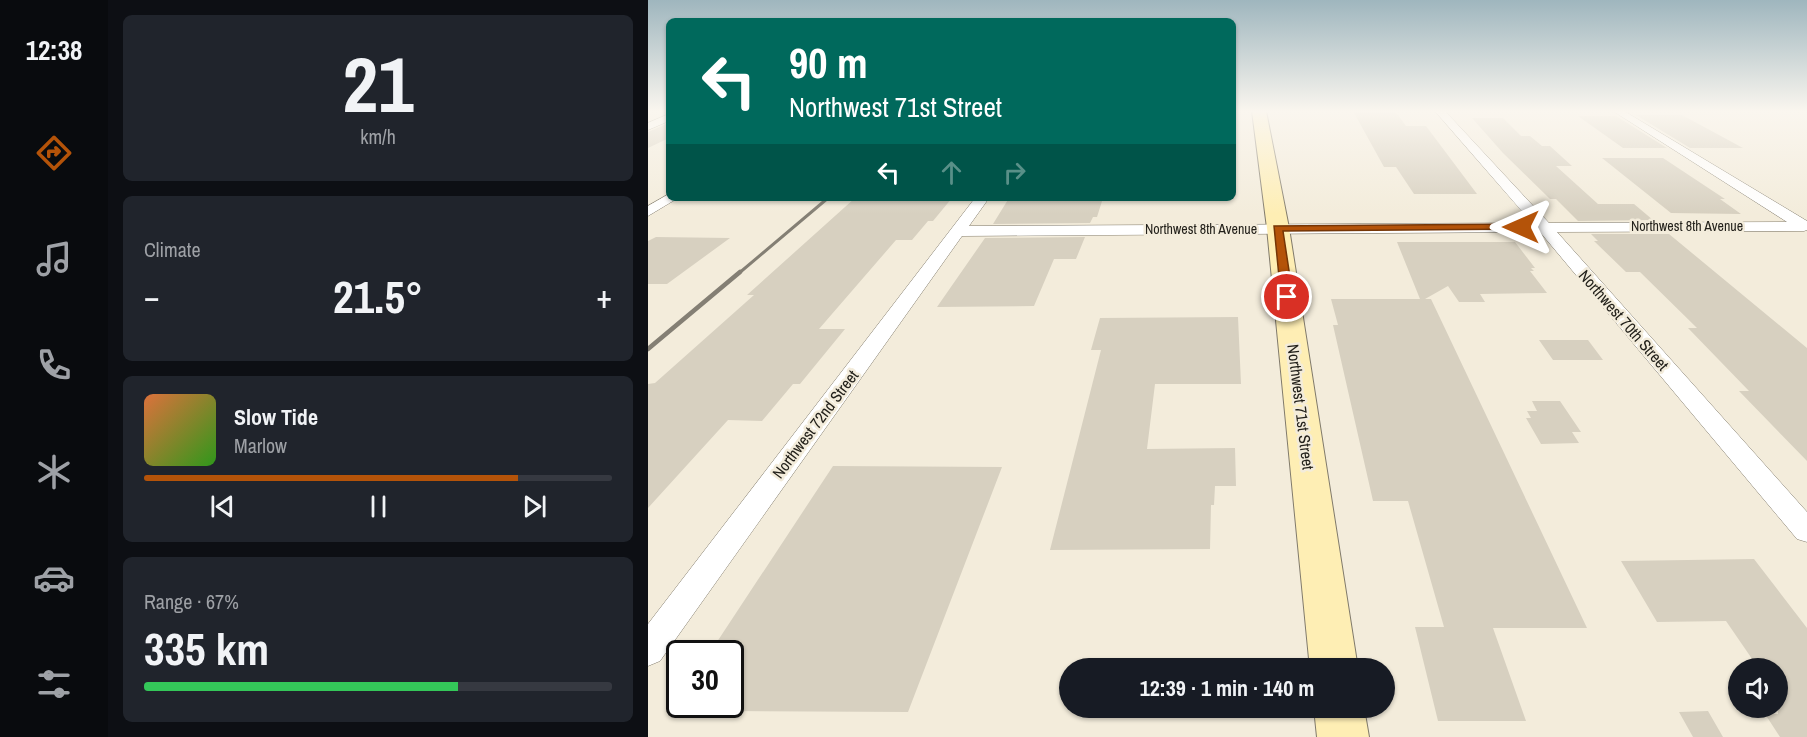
<!DOCTYPE html>
<meta charset="utf-8">
<style>
:root{--surface:#171b24;--page:#20242c;--text:#f1f3f6;--muted:#9ea1a6;--line:#363941;--accent:#b45309}
body{margin:0;font-family:"Archivo Narrow",sans-serif;background:var(--page);color:var(--text);height:100vh;display:flex;flex-direction:column;font-size:22px;white-space:nowrap}
*{box-sizing:border-box;margin:0}
p{font-size:20px;color:var(--muted)}
.icon{flex:none;width:33px;height:33px;fill:none;stroke:currentColor;stroke-width:2;stroke-linecap:round;stroke-linejoin:round}
.map{position:relative;flex:1;overflow:hidden}
.drawer{display:flex;flex-direction:column;gap:15px;padding:15px;background:#0d0f14;width:540px}
.drawer>*{flex:none}
.guide{position:absolute;left:18px;top:18px;width:570px;height:183px;border-radius:9px;box-shadow:0 2px 4px #0004;background:#00695c;color:#fff;overflow:hidden}
.fabs{position:absolute;left:1080px;top:658px;display:grid;gap:12px}
.fabs a{display:grid;place-items:center;width:60px;height:60px;border-radius:50%;background:var(--surface);box-shadow:0 2px 4px #0004;font-size:30px}
.speed{position:absolute;left:18px;top:640px;display:flex;gap:12px;font-size:30px;font-weight:700;text-align:center}
.speed>*{display:grid;place-content:center;width:78px;height:78px;border-radius:50%;background:var(--surface);box-shadow:0 2px 4px #0004;line-height:1}
.speed .limit{border:3px solid #111;border-radius:9px;background:#fff;color:#111}
.pin{position:absolute;display:grid;place-items:center;width:51px;height:51px;color:#fff;margin:-26px;border:3px solid #fff;border-radius:50%;box-shadow:0 2px 6px #0007}
.me{position:absolute;width:66px;margin:-33px;rotate:270deg;stroke-linejoin:round;filter:drop-shadow(0 0 4px #0008)}
.turn{display:flex;align-items:center;gap:21px;height:126px;padding:0 24px;font-size:27px}
.turn .icon{width:78px;height:78px;stroke-width:2.5}
.turn b{display:block;font-size:42px;line-height:51px}
.lanes{display:flex;align-items:center;height:57px;padding:0 24px;background:#0003;justify-content:center;gap:30px;direction:ltr}
.lanes .off{opacity:.35}
.big{font-size:45px;font-weight:800;line-height:1.1}
.drawer .widget{flex:1;display:flex;flex-direction:column;justify-content:center;gap:9px;min-width:0;padding:0 21px;border-radius:9px;background:var(--page)}
.drawer .dial{align-items:center;gap:0}
.dial b{font-size:78px;line-height:1}
.song{display:flex;align-items:center;gap:18px}
.cover{width:72px;height:72px;border-radius:9px;background:linear-gradient(135deg,hsl(20 70% 55%),hsl(110 70% 35%))}
.played{height:6px;border-radius:3px;background:linear-gradient(90deg,var(--accent) 80%,var(--line) 80%)}
.keys{display:flex;justify-content:space-around;direction:ltr}
.heat{display:flex;justify-content:space-between;align-items:center;font-size:33px;direction:ltr}
.charge{height:9px;border-radius:4px;background:linear-gradient(90deg,#34c759 67%,var(--line) 0)}
.trip{position:absolute;left:411px;top:658px;width:336px;height:60px;border-radius:30px;background:var(--surface);box-shadow:0 2px 4px #0004;font-weight:800;line-height:60px;text-align:center}
main{display:flex;flex:1;min-height:0}
.tabs{display:flex;flex-direction:column;width:108px;justify-content:space-around;align-items:center;background:#090b0e;color:var(--muted)}
.tabs .icon{width:42px;height:42px}
.tabs .on{color:var(--accent)}
.tabs b{font-size:27px;color:var(--text)}
.map>svg:first-child{display:block}
.building{fill:#d7d0c0}
.lines{fill:none;stroke-linecap:round;stroke-linejoin:round}
.street-casing{stroke:#807a6b;stroke-width:1}
.secondary-casing{stroke:#807a6b;stroke-width:2}
.street{fill:#fff;fill-rule:evenodd}
.secondary{fill:#feeeb4;fill-rule:evenodd}
.rail-far1{stroke:#847f74;stroke-width:3}
.rail{stroke:#847f74;stroke-width:4.5}
.route{fill:#b45309;stroke:#753606;stroke-width:1.5}
.labels{text-anchor:middle;stroke-width:5;stroke-linejoin:round;paint-order:stroke}
.far-street-label{font-size:14px;fill:#23211b;stroke:#f3ecdb}
.street-label{font-size:16px;fill:#23211b;stroke:#f3ecdb}
</style>
<main>
<nav class="tabs">
<b>12:38</b>
<svg class="icon on" aria-label="directions" viewBox="0 0 24 24"><path d="M12 3l9 9-9 9-9-9zM9 14v-3h6M13 9l2 2-2 2"/></svg>
<svg class="icon" aria-label="music" viewBox="0 0 24 24"><path d="M9 18V5l10-2v13"/><circle cx="6" cy="18" r="3"/><circle cx="16" cy="16" r="3"/></svg>
<svg class="icon" aria-label="phone" viewBox="0 0 24 24"><path d="M5 4h4l2 5-3 2q2 4 5 5l2-3 5 2v4C11 20 4 13 5 4z"/></svg>
<svg class="icon" aria-label="climate" viewBox="0 0 24 24"><path d="M12 3v18M4 7l16 10M4 17L20 7"/></svg>
<svg class="icon" aria-label="car" viewBox="0 0 24 24"><path d="M5 17H2v-5l4-1 3-4h7l3 4 3 1v5h-3M9 17h6M6 11h13"/><circle cx="7" cy="17" r="2"/><circle cx="17" cy="17" r="2"/></svg>
<svg class="icon" aria-label="filters" viewBox="0 0 24 24"><path d="M4 7h16M4 17h16"/><circle cx="9" cy="7" r="2"/><circle cx="15" cy="17" r="2"/></svg>
</nav>
<section class="drawer">
<div class="widget dial"><b>21</b><p>km/h</p></div>
<div class="widget"><p>Climate</p>
<div class="heat"><a>−</a><b class="big">21.5°</b><a>+</a></div>
</div>
<div class="widget">
<div class="song"><i class="cover"></i><div><b>Slow Tide</b><p>Marlow</p></div></div>
<div class="played"></div>
<div class="keys"><svg class="icon" aria-label="previous" viewBox="0 0 24 24"><path d="M18 5L8 12l10 7zM5 5v14"/></svg><svg class="icon" aria-label="pause" viewBox="0 0 24 24"><path d="M8 5v14M16 5v14"/></svg><svg class="icon" aria-label="next" viewBox="0 0 24 24"><path d="M6 5l10 7-10 7zM19 5v14"/></svg></div>
</div>
<div class="widget"><p>Range · 67%</p><b class="big">335 km</b><div class="charge"></div></div>
</section>
<div class="map">
<svg width="1159" height="737" viewBox="0 0 1159 737">
<rect width="100%" height="100%" fill="#f3ecdb"/>
<path class="building" d="M 705,111 L 747,111 L 758,126 L 778,126 L 829,194 L 766,194 L 748,167 L 736,167 Z
M 988,115 L 1034,115 L 1095,148 L 1042,148 Z
M 930,116 L 968,116 L 1019,148 L 975,148 Z
M 824,118 L 855,118 L 873,136 L 882,136 L 894,146 L 902,146 L 924,166 L 908,166 L 950,204 L 986,204 L 1005,220 L 930,221 L 908,199 L 902,199 L 855,153 Z
M 21,123 L 21,138 L 0,148 L 0,132 Z
M 954,158 L 1015,158 L 1077,199 L 1072,199 L 1093,214 L 1023,213 Z
M 207,198 L 304,198 L 285,221 L 280,221 L 264,240 L 248,240 L 171,329 L 197,329 L 152,384 L 145,384 L 114,421 L 80,420 L 0,508 L 0,384 L 7,383 L 106,295 L 99,295 Z
M 361,198 L 455,198 L 449,217 L 445,217 L 442,223 L 345,224 Z
M 943,234 L 1021,234 L 1159,348 L 1159,461 L 1091,391 L 1101,391 L 1040,328 L 1049,328 L 992,272 L 978,272 L 946,241 L 950,241 Z
M 8,237 L 82,238 L 19,284 L 0,284 L 0,241 Z
M 437,237 L 428,259 L 406,259 L 386,306 L 289,307 L 337,238 Z
M 749,242 L 867,242 L 887,268 L 883,268 L 886,271 L 882,271 L 899,293 L 832,294 L 837,302 L 811,302 L 800,286 L 777,299 L 783,299 L 939,628 L 845,628 L 878,721 L 790,721 L 767,627 L 796,627 L 760,501 L 725,501 L 685,325 L 690,325 L 683,299 L 772,299 Z
M 590,317 L 593,384 L 507,384 L 499,449 L 587,448 L 588,486 L 567,486 L 566,505 L 563,505 L 562,549 L 402,550 L 453,350 L 443,350 L 452,318 Z
M 891,340 L 940,340 L 955,360 L 905,360 Z
M 884,401 L 912,401 L 933,432 L 924,432 L 931,443 L 893,444 L 878,418 L 883,418 L 879,411 L 889,411 Z
M 185,466 L 354,467 L 260,712 L 82,711 L 82,654 L 61,654 Z
M 1106,559 L 1159,628 L 1159,737 L 1132,737 L 1117,714 L 1130,714 L 1130,669 L 1111,669 L 1078,621 L 1009,622 L 973,561 Z
M 1060,711 L 1075,737 L 1045,737 L 1031,712 Z"/>
<g class="lines">
<defs>
<path id="street" d="M 787,111 L 797,111 L 901,223 L 1139,222 L 965,111 L 976,111 L 1159,221 L 1159,230 L 1156,231 L 909,232 L 1159,512 L 1159,542 L 1149,539 L 892,232 L 314,236 L 12,661 L 0,666 L 0,624 L 327,198 L 341,198 L 321,226 L 884,223 Z
M 21,114 L 21,121 L 0,130 L 0,123 Z
M 21,194 L 21,198 L 30,198 L 0,216 L 0,206 Z"/>
<path id="secondary" d="M 604,111 L 618,111 L 641,228 L 710,669 L 662,669 L 619,228 Z
M 666,708 L 716,708 L 721,737 L 669,737 Z"/>
</defs>
<use href="#street" class="street-casing"/>
<use href="#secondary" class="secondary-casing"/>
<use href="#street" class="street"/>
<use href="#secondary" class="secondary"/>
<path class="rail-far1" d="M 90,274 L 180,198"/>
<path class="rail" d="M 0,349 L 92,272"/>
</g>
<linearGradient id="sky" x2="0" y2="1"><stop stop-color="#9fb6be"/><stop offset="0.52" stop-color="#faf6ef"/><stop offset="1" stop-color="#faf6ef" stop-opacity="0"/></linearGradient>
<rect width="1159" height="214" fill="url(#sky)"/>
<path class="route" d="M 873,224 L 878,227 L 877,229 L 635,231 L 645,297 L 639,301 L 633,297 L 626,226 Z"/>
<g class="labels">
<g class="far-street-label">
<text x="1039" y="231">Northwest 8th Avenue</text>
<text x="553" y="234">Northwest 8th Avenue</text>
</g>
<g class="street-label">
<text transform="translate(976 320) rotate(49)" y="6">Northwest 70th Street</text>
<text transform="translate(653 407) rotate(83)" y="6">Northwest 71st Street</text>
<text transform="translate(167 424) rotate(-53)" y="6">Northwest 72nd Street</text>
</g>
</g>
</svg>
<div class="fabs">
<a><svg class="icon" aria-label="sound" viewBox="0 0 24 24"><path d="M4 9h4l5-4v14l-5-4H4zM17 9q2 3 0 6"/></svg></a>
</div>
<div class="speed"><div class="limit">30</div></div>
<div class="pin" style="left:639px;top:297px;background:#d93025"><svg class="icon" aria-label="arrive" viewBox="0 0 24 24"><path d="M6 21V4h12l-3 4 3 4H6"/></svg></div>
<svg class="me" style="left:873px;top:227px" viewBox="-20 -20 40 40"><path d="M0-17L14 15 0 8-14 15z" fill="#b45309" stroke="#fff" stroke-width="4"/></svg>
<div class="trip">12:39 · 1 min · 140 m</div>
<div class="guide">
<div class="turn"><svg class="icon" aria-label="left" viewBox="0 0 24 24"><path d="M17 20v-9H6M10 6l-5 5 5 5"/></svg><div><b>90 m</b>Northwest 71st Street</div></div>
<div class="lanes"><svg class="icon" aria-label="left" viewBox="0 0 24 24"><path d="M17 20v-9H6M10 6l-5 5 5 5"/></svg><svg class="icon off" aria-label="ahead" viewBox="0 0 24 24"><path d="M12 20V5M6 11l6-6 6 6"/></svg><svg class="icon off" aria-label="right" viewBox="0 0 24 24"><path d="M7 20v-9h11M14 6l5 5-5 5"/></svg></div>
</div>
</div>
</main>
